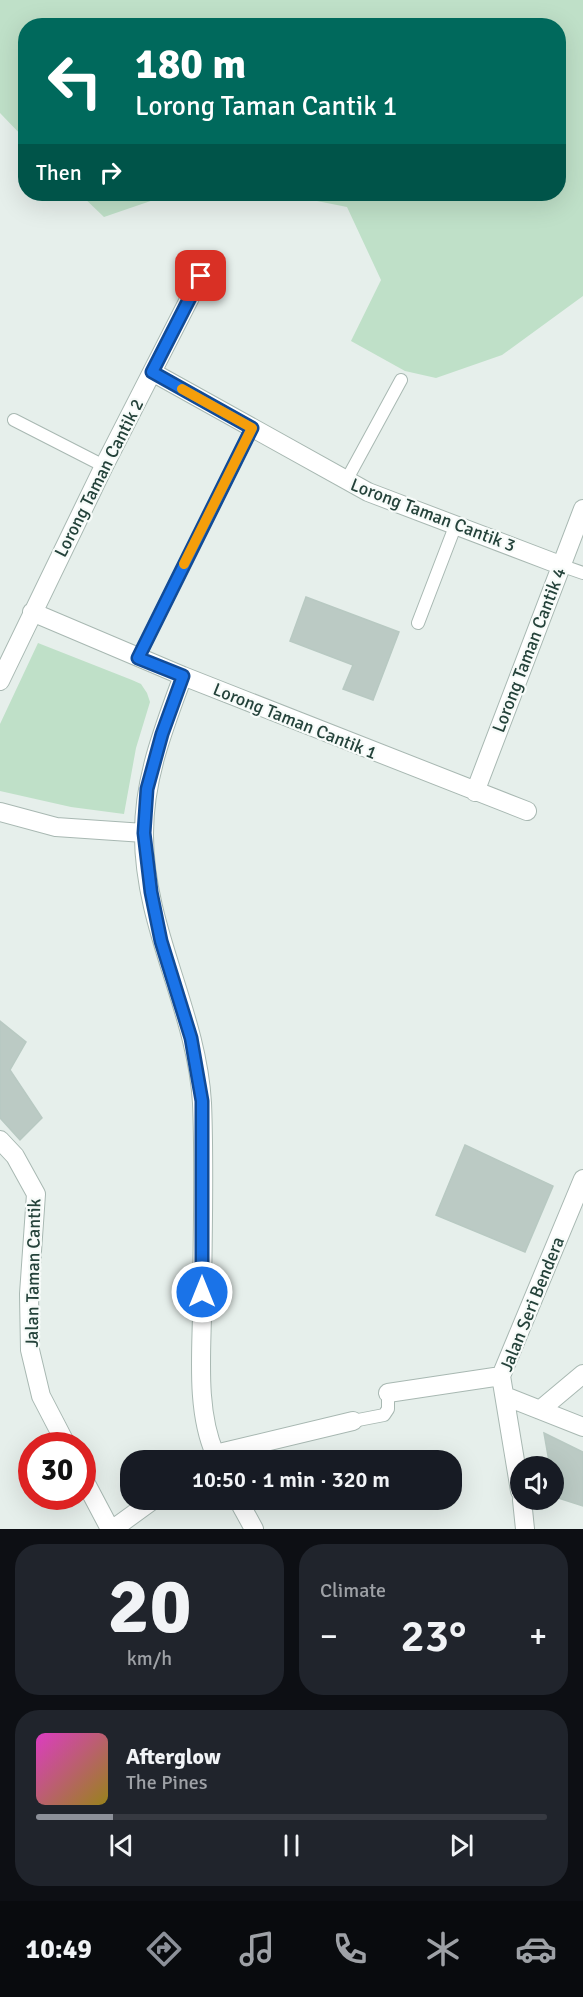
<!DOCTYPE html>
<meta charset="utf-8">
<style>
:root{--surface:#171b24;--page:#20242c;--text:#f1f3f6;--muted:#9ea1a6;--line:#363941;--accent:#8c9099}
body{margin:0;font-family:Signika,sans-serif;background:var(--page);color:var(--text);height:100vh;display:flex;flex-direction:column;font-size:22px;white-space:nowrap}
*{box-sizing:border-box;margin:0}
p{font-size:20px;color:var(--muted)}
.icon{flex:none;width:33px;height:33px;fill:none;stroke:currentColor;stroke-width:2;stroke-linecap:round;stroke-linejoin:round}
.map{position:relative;height:1529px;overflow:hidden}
.panel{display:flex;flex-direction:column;gap:15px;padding:15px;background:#0d0f14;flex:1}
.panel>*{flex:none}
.guide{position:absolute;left:18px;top:18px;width:548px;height:183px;border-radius:24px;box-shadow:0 6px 24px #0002;background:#00695c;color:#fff;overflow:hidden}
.tools{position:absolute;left:510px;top:1456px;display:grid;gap:12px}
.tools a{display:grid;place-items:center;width:54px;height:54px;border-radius:50%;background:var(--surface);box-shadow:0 6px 24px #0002;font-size:30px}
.speed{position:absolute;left:18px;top:1432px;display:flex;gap:12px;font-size:30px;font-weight:700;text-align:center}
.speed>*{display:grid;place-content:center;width:78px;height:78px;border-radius:50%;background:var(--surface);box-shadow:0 6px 24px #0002;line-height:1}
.speed .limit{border:9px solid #d22;background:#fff;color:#111}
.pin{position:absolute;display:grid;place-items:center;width:51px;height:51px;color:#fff;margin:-26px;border-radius:12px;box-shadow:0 3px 9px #0006}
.me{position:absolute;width:66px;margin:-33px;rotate:0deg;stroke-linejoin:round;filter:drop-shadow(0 0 4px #0008)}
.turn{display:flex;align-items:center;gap:21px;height:126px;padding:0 18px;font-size:27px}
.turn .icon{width:78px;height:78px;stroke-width:2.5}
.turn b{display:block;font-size:42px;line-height:51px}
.then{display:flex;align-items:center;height:57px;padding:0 18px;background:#0003;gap:12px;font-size:22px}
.big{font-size:45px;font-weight:600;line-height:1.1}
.panel .tile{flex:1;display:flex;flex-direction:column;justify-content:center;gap:9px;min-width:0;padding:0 21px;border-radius:24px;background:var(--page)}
.panel .dial{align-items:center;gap:0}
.dial b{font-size:78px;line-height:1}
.song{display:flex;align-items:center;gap:18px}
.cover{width:72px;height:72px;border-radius:9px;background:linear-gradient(135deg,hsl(310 70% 55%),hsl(50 70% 35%))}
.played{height:6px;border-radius:3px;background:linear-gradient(90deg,var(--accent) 15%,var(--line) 15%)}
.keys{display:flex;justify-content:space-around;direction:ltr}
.heat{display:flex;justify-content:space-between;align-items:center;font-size:33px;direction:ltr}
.panel .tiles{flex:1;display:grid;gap:15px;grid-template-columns:1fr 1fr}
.tile:last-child{grid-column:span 2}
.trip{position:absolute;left:120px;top:1450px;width:342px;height:60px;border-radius:24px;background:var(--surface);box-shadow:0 6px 24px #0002;font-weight:600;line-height:60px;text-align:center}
.menu{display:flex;height:96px;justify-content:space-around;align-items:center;background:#090b0e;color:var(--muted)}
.menu .icon{width:42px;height:42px}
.menu .on{color:var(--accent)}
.menu b{font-size:27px;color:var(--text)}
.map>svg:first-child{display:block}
.green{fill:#bfe0c8}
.building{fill:#bbcac4;stroke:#b8c9c2;stroke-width:1.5}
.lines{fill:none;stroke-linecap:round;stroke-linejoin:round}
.lane-casing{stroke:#a8b8b2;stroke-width:14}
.street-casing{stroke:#a8b8b2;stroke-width:20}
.lane{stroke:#fff;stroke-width:12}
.street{stroke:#fff;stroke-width:18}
.route-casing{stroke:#114b97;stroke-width:15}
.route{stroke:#1a73e8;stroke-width:10}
.slow{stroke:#f59e0b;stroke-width:10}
.labels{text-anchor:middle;stroke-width:4.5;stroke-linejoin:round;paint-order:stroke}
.street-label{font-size:18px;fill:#24423a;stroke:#f7fbf9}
</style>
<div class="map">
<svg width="583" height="1529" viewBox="0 0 583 1529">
<rect width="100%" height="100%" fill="#e6efeb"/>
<path class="green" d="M 0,0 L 583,0 L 583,296 L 502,355 L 436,378 L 405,371 L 351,341 L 381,280 L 347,207 L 282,194 L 558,194 L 558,26 L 26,26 L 25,139 L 0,113 Z
M 80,194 L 171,194 L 104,217 Z
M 38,643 L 132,680 L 141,684 L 147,693 L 150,702 L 136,748 L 124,814 L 71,807 L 0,791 L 0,724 Z"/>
<path class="building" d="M 306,597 L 399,632 L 373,700 L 343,689 L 353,665 L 290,641 Z
M 0,1021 L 26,1042 L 10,1070 L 42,1118 L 20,1140 L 0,1118 Z
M 465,1145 L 553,1186 L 525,1252 L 436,1215 Z
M 544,1433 L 583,1452 L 583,1506 L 555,1497 L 554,1467 L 550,1467 Z"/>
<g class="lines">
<defs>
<path id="lane" d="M 14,420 L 104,466
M 346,481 L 401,380
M 560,565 L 583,573
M 418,623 L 456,524
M 138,658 L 252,428
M 353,1421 L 384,1415 L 388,1409 L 388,1393"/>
<path id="street" d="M 152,372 L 368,492 L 560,565
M 32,612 L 183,676 L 527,811
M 183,676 C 164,727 144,778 144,833 C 143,927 197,1011 202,1103 C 205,1173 202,1245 202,1316 C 201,1360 197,1413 215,1454 L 206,1461
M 0,681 L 104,466 L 201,276
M 475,792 L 583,509
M 0,812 L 56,827 L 144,833
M 0,1140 L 15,1156 L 36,1194 L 29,1294 L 30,1350 L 41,1396 L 67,1446
M 388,1393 L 501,1376
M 505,1396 L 583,1427
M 540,1410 L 583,1374
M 218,1461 L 215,1454 L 353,1421
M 82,1476 L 110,1529
M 520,1491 L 501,1376 L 583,1179
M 238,1500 L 254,1529
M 522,1500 L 525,1529
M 113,1529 L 153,1500"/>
</defs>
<use href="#lane" class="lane-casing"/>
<use href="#street" class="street-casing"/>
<use href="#lane" class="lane"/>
<use href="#street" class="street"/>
</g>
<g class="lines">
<defs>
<path id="route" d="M 201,276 L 152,372 L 252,428 L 138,658 L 183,676 L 162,734 L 147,789 L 144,833 L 151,892 L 161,941 L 191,1038 L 202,1101 L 202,1292"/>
</defs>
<use href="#route" class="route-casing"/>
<use href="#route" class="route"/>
<path class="slow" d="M 182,389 L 252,428 L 184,564"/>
</g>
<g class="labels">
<g class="street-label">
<text transform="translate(99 478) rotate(-63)" y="6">Lorong Taman Cantik 2</text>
<text transform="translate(433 515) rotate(21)" y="6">Lorong Taman Cantik 3</text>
<text transform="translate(529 650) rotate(-69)" y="6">Lorong Taman Cantik 4</text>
<text transform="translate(295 721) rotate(22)" y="6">Lorong Taman Cantik 1</text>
<text transform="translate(33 1273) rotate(-89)" y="6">Jalan Taman Cantik</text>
<text transform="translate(532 1304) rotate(-68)" y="6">Jalan Seri Bendera</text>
</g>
</g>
</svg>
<div class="tools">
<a><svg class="icon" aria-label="sound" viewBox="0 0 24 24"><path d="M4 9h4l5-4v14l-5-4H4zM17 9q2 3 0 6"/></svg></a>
</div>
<div class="speed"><div class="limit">30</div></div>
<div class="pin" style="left:201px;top:276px;background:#d93025"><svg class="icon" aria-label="arrive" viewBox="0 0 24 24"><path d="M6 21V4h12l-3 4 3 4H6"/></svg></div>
<svg class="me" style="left:202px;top:1292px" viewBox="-20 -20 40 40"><circle r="17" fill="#1a73e8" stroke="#fff" stroke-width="3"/><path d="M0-11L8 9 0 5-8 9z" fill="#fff"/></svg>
<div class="trip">10:50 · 1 min · 320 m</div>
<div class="guide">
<div class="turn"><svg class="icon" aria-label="left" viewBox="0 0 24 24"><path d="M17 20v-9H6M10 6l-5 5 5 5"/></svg><div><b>180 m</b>Lorong Taman Cantik 1</div></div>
<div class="then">Then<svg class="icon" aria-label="right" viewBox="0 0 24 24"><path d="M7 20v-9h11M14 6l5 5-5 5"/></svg></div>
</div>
</div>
<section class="panel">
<div class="tiles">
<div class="tile dial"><b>20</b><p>km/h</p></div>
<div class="tile"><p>Climate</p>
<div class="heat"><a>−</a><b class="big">23°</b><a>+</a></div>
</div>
<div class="tile">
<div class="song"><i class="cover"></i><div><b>Afterglow</b><p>The Pines</p></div></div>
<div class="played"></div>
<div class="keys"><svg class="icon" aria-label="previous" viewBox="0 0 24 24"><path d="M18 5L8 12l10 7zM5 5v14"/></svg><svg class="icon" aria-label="pause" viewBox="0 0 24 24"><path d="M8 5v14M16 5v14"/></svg><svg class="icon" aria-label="next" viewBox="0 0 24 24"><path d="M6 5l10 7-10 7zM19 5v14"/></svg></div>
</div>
</div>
</section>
<nav class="menu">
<b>10:49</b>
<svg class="icon on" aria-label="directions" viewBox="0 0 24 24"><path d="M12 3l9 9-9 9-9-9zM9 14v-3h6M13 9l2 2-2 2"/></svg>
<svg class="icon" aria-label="music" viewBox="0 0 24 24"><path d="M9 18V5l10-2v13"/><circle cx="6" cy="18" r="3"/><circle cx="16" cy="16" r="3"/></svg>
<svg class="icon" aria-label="phone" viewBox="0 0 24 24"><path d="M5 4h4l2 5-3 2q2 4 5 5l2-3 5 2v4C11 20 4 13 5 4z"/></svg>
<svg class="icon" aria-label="climate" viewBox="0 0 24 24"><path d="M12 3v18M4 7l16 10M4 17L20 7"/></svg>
<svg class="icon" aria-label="car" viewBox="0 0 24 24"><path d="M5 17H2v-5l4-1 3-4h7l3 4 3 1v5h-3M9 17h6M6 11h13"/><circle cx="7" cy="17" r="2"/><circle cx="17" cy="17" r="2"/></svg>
</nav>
